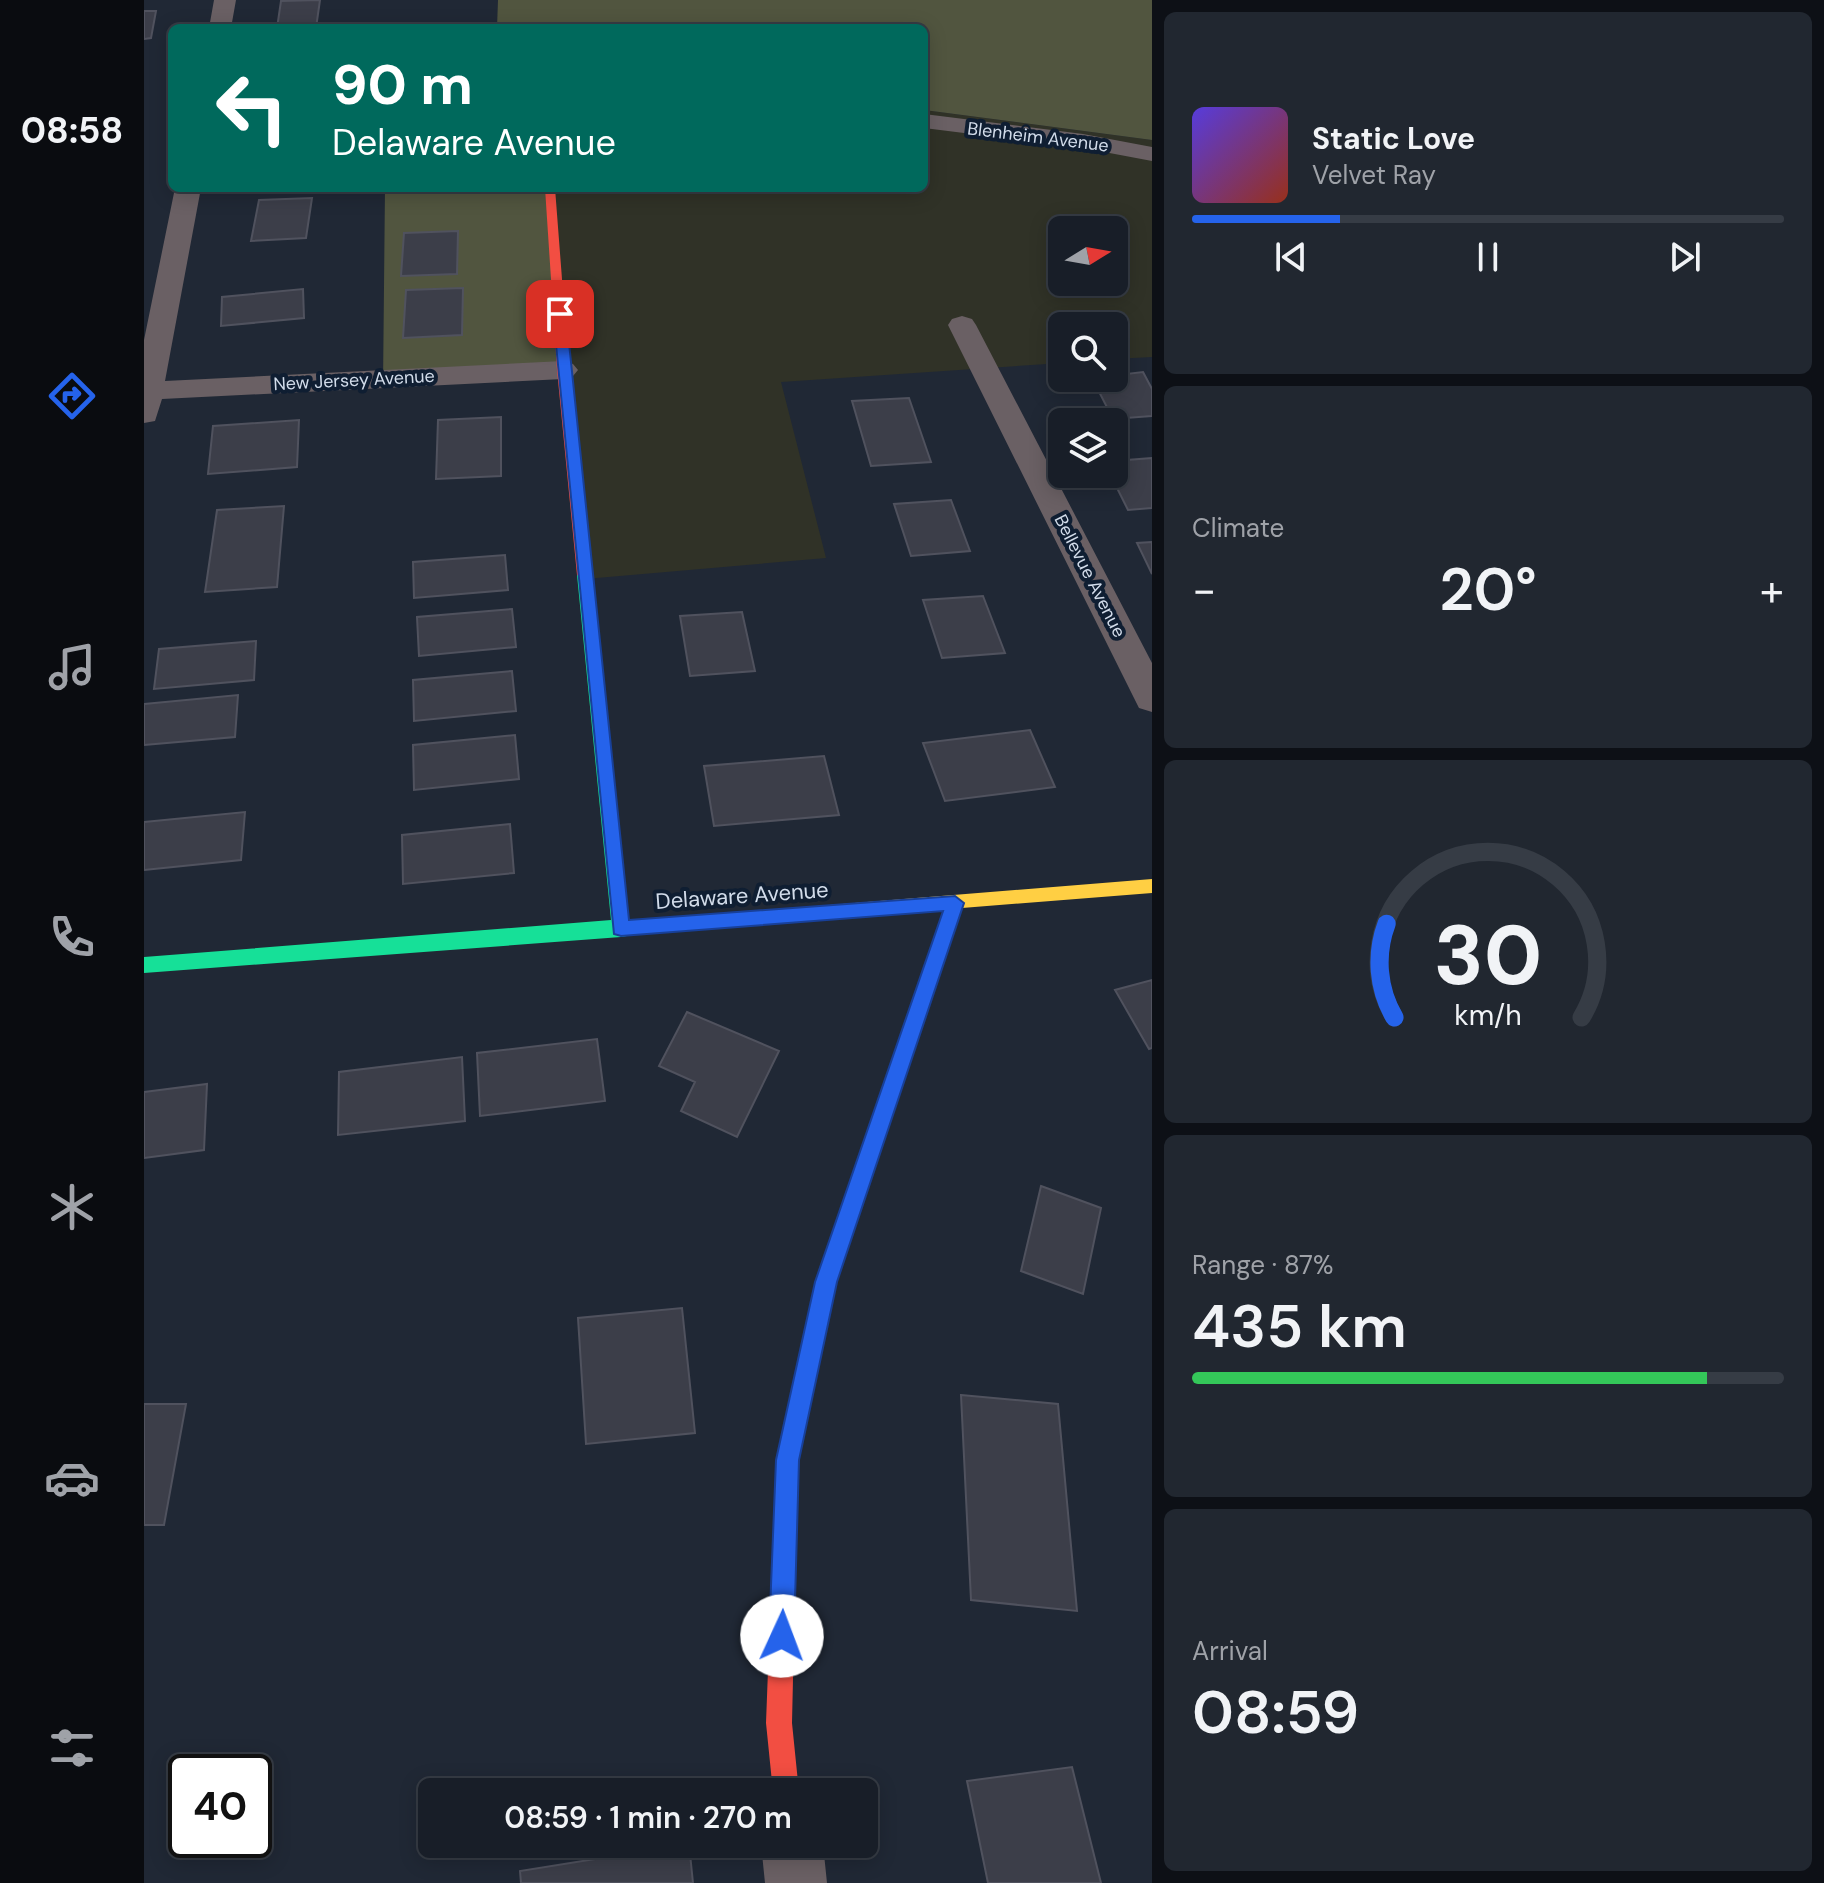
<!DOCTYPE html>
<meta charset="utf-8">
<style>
:root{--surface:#181e28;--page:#212730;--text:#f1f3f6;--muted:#9fa2a8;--line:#363c45;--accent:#2563eb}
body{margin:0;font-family:"DM Sans",sans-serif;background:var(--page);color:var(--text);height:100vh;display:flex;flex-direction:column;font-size:30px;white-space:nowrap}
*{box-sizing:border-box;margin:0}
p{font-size:26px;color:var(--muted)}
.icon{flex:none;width:44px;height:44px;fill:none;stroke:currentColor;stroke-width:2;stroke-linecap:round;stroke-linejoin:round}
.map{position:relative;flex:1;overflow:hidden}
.side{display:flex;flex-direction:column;gap:12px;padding:12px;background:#0d1016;width:672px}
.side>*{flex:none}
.banner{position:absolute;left:24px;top:24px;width:760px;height:168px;border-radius:12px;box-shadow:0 4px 20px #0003,0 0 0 2px var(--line);background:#00695c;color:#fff;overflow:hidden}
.needle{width:52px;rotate:79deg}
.fabs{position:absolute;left:904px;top:216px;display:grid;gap:16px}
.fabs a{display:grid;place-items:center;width:80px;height:80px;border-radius:12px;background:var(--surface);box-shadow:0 4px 20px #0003,0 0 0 2px var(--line);font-size:40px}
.speed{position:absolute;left:24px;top:1754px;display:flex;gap:16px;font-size:40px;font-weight:700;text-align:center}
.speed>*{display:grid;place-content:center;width:104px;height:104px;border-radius:50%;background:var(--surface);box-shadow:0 4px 20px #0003,0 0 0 2px var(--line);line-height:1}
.speed .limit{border:4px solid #111;border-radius:12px;background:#fff;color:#111}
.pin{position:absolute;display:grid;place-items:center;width:68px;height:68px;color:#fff;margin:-34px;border-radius:16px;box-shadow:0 4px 12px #0006}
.me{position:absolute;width:88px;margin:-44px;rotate:2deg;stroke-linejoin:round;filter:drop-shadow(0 0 6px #0008)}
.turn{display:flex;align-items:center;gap:28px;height:168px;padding:0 32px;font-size:36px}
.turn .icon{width:104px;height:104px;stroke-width:2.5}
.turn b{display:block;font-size:56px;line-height:68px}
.big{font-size:60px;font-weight:600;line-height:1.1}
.side .widget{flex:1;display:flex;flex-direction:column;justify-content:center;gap:12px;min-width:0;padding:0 28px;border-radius:12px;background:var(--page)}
.side .dial{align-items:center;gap:0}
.dial svg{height:208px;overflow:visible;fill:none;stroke:var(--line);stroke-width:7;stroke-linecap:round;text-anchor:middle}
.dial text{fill:var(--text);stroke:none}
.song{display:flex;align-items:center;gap:24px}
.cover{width:96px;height:96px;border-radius:12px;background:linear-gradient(135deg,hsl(250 70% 55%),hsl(10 70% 35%))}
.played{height:8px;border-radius:4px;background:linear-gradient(90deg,var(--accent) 25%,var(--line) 25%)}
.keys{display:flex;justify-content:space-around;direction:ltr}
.heat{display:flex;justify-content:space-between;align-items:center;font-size:44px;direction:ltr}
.charge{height:12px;border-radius:6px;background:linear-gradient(90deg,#34c759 87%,var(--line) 0)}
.trip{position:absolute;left:274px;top:1778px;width:460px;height:80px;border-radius:12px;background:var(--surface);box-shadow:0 4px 20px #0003,0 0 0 2px var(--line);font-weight:600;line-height:80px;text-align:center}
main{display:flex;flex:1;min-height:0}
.dock{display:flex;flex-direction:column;width:144px;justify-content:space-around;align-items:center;background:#0a0c10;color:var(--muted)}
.dock .icon{width:56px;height:56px}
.dock .on{color:var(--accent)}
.dock b{font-size:36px;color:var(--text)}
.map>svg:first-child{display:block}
.green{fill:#303227;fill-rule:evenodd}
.forest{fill:#51553f}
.building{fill:#3c3e49;stroke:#50525e;stroke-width:2}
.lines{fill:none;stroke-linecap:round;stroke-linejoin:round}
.street{fill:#6a6064;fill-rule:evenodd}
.fast{fill:#16e098;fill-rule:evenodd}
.slow{fill:#ffcf43;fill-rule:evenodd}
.jam{fill:#f24e42;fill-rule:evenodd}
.route{fill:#2563eb;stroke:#184099;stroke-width:2}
.labels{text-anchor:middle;stroke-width:8;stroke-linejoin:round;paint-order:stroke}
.far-street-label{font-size:18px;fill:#d2dcea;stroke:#0f1e32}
.street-label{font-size:22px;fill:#d2dcea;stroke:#0f1e32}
</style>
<main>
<nav class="dock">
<b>08:58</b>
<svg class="icon on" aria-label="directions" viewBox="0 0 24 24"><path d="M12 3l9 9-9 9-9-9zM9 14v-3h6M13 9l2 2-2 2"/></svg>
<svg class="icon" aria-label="music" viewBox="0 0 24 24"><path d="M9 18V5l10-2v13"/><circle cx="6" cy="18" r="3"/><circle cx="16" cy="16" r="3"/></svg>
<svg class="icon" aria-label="phone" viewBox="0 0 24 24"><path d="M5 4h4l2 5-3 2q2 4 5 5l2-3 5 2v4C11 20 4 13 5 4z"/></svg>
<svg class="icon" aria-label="climate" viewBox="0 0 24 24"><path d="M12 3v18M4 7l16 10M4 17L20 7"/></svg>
<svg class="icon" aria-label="car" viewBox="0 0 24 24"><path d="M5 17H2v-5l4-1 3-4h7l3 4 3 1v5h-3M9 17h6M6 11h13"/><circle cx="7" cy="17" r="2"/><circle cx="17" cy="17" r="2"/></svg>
<svg class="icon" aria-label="filters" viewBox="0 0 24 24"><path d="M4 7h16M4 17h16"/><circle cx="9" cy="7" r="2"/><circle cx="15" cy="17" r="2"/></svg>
</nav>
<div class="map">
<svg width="1008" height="1883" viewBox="0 0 1008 1883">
<rect width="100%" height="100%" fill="#202835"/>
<path class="green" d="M 780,110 L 1008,140 L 1008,357 L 970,359 L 970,326 L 918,326 L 918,363 L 637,382 L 682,558 L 441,579 L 407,188 L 780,188 ZM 918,230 L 970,230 L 970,282 L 918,282 Z"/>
<path class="forest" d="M 354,0 L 1008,0 L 1008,140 L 780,110 L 780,28 L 353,28 Z
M 241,188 L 407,188 L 418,370 L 239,385 Z"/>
<path class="building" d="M 176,0 L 172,28 L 133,28 L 137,1 Z
M 0,11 L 12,11 L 7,38 L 0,39 Z
M 168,198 L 162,238 L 107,241 L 115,200 Z
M 314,231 L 313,274 L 257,276 L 260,233 Z
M 319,288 L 318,335 L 259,338 L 262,290 Z
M 159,289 L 160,318 L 77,326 L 78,297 Z
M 999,372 L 1008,389 L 1008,416 L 969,419 L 948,378 Z
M 765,398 L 787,462 L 727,466 L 708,401 Z
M 357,417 L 357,476 L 292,479 L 294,420 Z
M 155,420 L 153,467 L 64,474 L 69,426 Z
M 1008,458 L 1008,508 L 984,510 L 966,474 L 970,474 L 970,461 Z
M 807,500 L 826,551 L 767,556 L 750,504 Z
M 140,506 L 133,587 L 61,592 L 73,510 Z
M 1008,542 L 1008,574 L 993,543 Z
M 361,555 L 364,590 L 270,598 L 269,562 Z
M 839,596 L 861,653 L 798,658 L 779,600 Z
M 368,609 L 372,647 L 275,656 L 273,617 Z
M 598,612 L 611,671 L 546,676 L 536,616 Z
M 112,641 L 110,680 L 10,689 L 15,649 Z
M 368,671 L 372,711 L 270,721 L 269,680 Z
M 94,695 L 91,737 L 0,745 L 0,704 Z
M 886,730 L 911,787 L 801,801 L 779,743 Z
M 371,735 L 375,779 L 270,790 L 269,745 Z
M 680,756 L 695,815 L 570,826 L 560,766 Z
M 101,812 L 97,860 L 0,870 L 0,822 Z
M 366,824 L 370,873 L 259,884 L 258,835 Z
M 1008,980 L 1008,1048 L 1005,1049 L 971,990 Z
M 543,1012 L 635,1051 L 593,1137 L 537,1111 L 551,1082 L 515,1066 Z
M 453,1039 L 461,1101 L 336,1116 L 333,1053 Z
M 318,1057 L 321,1121 L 194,1135 L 195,1072 Z
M 63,1084 L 60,1150 L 0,1158 L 0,1092 Z
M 897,1186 L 957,1208 L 939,1294 L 877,1271 Z
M 538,1308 L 551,1433 L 442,1444 L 434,1318 Z
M 817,1395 L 914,1404 L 933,1611 L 827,1600 Z
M 0,1404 L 42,1404 L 20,1525 L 0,1525 Z
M 928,1767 L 957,1883 L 844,1883 L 823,1781 Z
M 545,1844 L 549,1883 L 377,1883 L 376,1871 Z"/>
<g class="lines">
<path class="street" d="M 70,0 L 92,0 L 87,28 L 65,28 Z
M 780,114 L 939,134 L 1008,147 L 1008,161 L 939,148 L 780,128 Z
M 31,188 L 57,188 L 21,381 L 419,361 L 429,364 L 434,370 L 429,376 L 419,379 L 18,399 L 11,421 L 0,423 L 0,340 Z
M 818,316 L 828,319 L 832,325 L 1008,663 L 1008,712 L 995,708 L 990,698 L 804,325 L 808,319 Z
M 617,1844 L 679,1844 L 683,1883 L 621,1883 Z"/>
<path class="fast" d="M 440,570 L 447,575 L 485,919 L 523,919 L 526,924 L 523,929 L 477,937 L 0,973 L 0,957 L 467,920 L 433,575 Z"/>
<path class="slow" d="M 1008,879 L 1008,893 L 818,908 L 693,1282 L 680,1338 L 672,1341 L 664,1338 L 661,1330 L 671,1282 L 800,909 L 517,931 L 511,929 L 508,924 L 511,919 Z"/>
<path class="jam" d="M 401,188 L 411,188 L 425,370 L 447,575 L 440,580 L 433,575 L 413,370 Z
M 672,1319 L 680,1322 L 683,1330 L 654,1460 L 648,1723 L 655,1792 L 629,1792 L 622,1723 L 632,1460 L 661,1330 L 664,1322 Z"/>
</g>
<path class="route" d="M 416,311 L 422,314 L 485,920 L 811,896 L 820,903 L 693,1282 L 655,1460 L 650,1636 L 646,1644 L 638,1648 L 629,1644 L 625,1636 L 632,1460 L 671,1282 L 799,911 L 477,936 L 470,934 L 409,314 Z"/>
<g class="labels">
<g class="far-street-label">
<text transform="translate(894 137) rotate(7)" y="6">Blenheim Avenue</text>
<text transform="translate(210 380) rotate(-3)" y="6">New Jersey Avenue</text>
<text transform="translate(946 576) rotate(63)" y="6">Bellevue Avenue</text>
</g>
<g class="street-label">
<text transform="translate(598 895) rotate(-4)" y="8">Delaware Avenue</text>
</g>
</g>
</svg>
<div class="fabs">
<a><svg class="needle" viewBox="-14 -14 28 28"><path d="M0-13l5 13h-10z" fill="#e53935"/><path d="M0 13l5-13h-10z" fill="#9fa2a8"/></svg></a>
<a><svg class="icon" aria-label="search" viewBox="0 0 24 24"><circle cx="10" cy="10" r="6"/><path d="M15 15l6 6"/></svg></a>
<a><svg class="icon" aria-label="layers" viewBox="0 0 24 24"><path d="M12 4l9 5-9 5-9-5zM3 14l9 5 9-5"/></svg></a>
</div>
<div class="speed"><div class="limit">40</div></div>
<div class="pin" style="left:416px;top:314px;background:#d93025"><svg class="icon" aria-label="arrive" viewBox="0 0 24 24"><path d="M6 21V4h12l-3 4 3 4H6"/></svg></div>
<svg class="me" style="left:638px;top:1636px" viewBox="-20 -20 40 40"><circle r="19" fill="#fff"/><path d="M0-13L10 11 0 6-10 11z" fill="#2563eb"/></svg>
<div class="trip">08:59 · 1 min · 270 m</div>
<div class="banner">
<div class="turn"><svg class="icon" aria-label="left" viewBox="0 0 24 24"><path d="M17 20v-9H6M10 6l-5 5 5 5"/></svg><div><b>90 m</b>Delaware Avenue</div></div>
</div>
</div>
<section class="side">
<div class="widget">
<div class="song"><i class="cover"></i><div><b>Static Love</b><p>Velvet Ray</p></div></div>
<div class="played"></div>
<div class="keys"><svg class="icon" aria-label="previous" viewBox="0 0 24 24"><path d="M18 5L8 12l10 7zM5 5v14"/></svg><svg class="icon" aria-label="pause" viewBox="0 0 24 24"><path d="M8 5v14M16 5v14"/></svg><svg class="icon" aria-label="next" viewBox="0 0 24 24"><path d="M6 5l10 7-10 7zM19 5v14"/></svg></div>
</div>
<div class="widget"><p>Climate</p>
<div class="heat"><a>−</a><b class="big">20°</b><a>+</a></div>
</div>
<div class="widget dial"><svg viewBox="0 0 100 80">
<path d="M14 69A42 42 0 1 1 86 69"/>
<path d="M14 69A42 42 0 0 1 11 33" stroke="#2563eb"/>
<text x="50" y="56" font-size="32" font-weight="700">30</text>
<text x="50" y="72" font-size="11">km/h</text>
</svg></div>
<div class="widget"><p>Range · 87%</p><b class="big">435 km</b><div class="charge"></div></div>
<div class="widget"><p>Arrival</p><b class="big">08:59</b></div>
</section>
</main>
